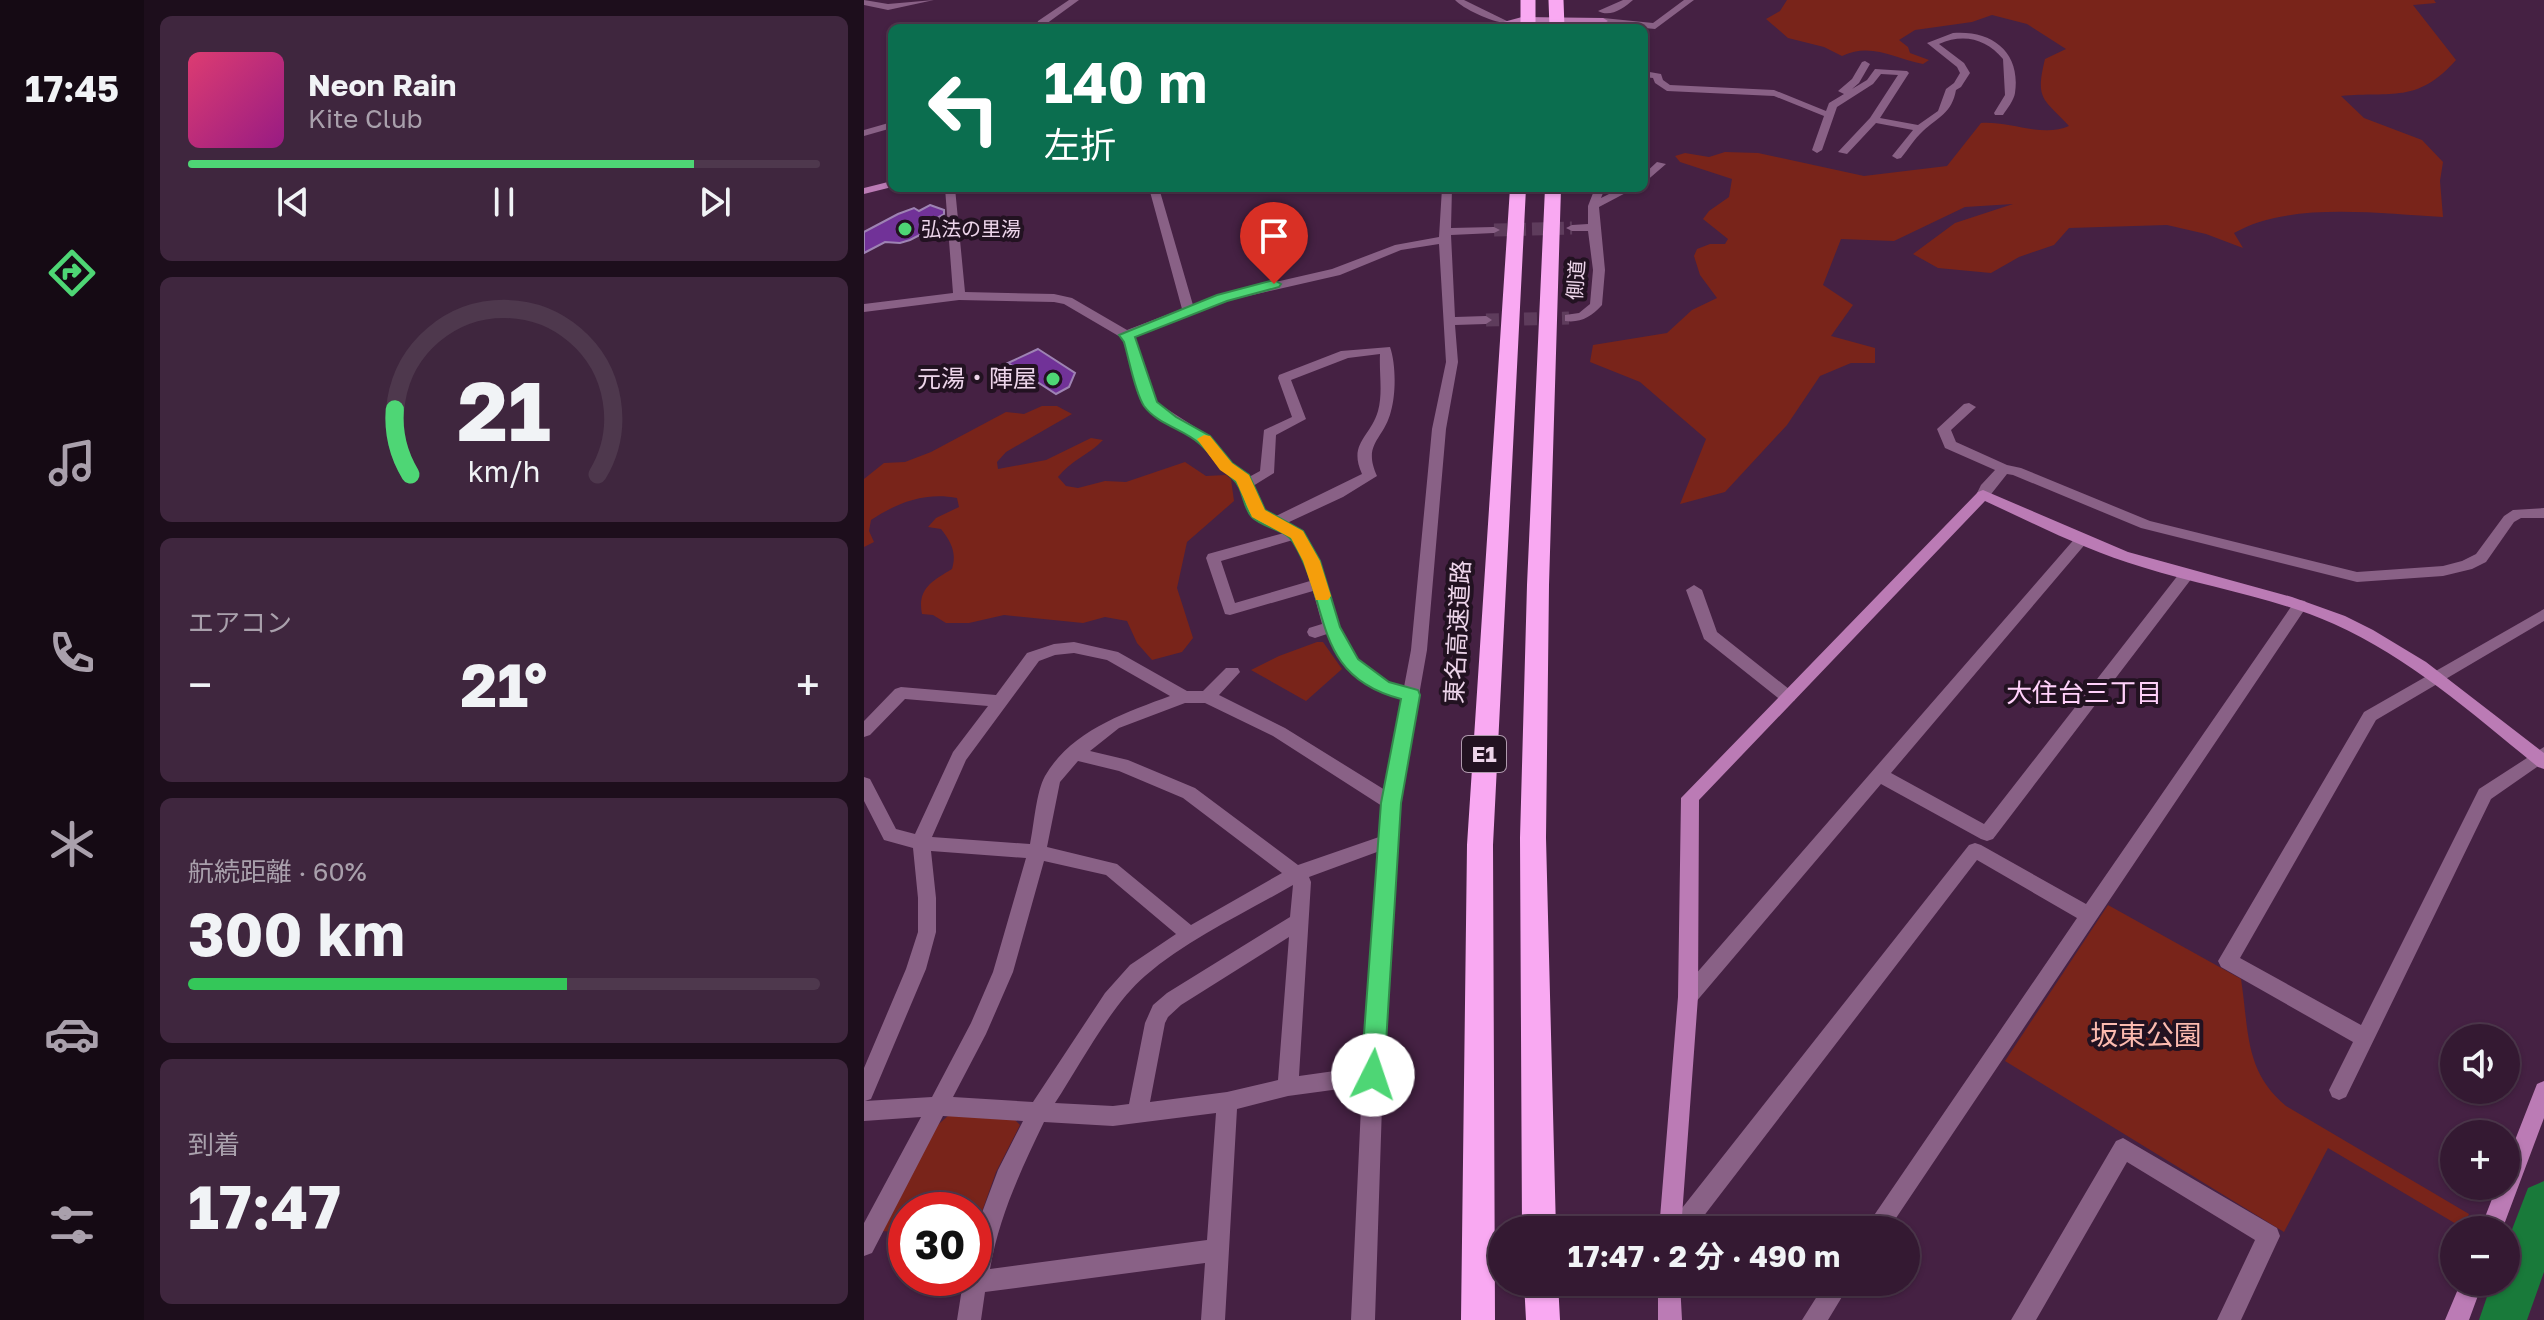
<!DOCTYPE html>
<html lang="ja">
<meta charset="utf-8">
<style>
:root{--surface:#341932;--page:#3f263e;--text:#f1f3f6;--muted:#a9a0ac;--line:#4e384d;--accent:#4ed675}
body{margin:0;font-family:"Golos Text","Noto Sans JP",sans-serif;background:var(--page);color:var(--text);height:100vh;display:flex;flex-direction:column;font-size:30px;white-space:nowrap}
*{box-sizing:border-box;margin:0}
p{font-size:26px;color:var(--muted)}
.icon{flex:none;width:44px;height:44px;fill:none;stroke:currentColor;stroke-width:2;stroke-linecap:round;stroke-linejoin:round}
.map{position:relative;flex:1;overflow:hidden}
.panel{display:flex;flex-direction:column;gap:16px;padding:16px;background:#1d0e1c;width:720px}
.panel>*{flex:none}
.hud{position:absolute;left:24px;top:24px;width:760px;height:168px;border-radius:12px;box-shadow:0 2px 6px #0004,0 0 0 2px var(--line);background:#0b6e4f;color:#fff;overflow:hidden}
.tools{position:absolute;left:1576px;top:1024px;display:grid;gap:16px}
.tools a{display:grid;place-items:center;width:80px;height:80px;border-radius:50%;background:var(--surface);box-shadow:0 2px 6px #0004,0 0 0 2px var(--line);font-size:40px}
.speed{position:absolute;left:24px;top:1192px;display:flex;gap:16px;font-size:40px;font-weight:700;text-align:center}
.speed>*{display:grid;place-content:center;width:104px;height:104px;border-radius:50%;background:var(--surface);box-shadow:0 2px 6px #0004,0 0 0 2px var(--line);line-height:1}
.speed .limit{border:12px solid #d22;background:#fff;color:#111}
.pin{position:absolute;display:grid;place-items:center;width:68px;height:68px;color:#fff;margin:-82px -34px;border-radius:50% 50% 50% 0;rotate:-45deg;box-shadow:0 0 8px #0007}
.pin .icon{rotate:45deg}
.me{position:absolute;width:88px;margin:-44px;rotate:4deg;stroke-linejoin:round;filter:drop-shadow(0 0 6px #0008)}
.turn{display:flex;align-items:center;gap:28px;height:168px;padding:0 24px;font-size:36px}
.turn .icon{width:104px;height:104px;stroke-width:2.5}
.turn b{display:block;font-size:56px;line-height:68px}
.big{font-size:60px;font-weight:700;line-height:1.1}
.panel .widget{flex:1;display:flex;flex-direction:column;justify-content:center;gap:12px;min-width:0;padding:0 28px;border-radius:12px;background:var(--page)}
.panel .dial{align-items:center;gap:0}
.dial svg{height:208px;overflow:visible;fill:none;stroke:var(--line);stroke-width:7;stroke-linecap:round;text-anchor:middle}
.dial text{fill:var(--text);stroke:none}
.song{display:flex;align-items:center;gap:24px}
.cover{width:96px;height:96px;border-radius:12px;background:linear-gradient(135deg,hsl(340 70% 55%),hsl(310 70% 35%))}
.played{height:8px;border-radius:4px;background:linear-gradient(90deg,var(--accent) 80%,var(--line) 80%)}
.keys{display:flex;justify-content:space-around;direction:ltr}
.heat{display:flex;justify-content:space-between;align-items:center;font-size:44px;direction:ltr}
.charge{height:12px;border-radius:6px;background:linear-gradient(90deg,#34c759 60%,var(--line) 0)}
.trip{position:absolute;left:624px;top:1216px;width:432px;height:80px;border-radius:40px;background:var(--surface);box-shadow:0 2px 6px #0004,0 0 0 2px var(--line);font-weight:700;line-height:80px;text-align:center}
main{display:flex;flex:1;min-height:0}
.dock{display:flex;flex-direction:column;width:144px;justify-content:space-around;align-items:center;background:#150a14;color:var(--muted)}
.dock .icon{width:56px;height:56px}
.dock .current{color:var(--accent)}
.dock b{font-size:36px;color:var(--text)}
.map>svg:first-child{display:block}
.green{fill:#79241a}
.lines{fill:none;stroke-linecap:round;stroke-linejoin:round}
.river{fill:#197a3a;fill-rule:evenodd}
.building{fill:#713298;stroke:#9e83b3;stroke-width:2}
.street-tunnel{stroke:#5e3c5c;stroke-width:13;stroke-dasharray:13 6;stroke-linecap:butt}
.street{fill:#896186;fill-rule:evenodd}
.secondary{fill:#bb7bb5;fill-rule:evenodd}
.highway{fill:#f9a9f2;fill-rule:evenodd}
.highway-bridge{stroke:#f9a9f2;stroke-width:15}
.route{fill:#4ed675;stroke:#338b4c;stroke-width:2}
.slow{fill:#f59e0b}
.poi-dot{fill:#4ed675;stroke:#221221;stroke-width:3}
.labels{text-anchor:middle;stroke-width:8;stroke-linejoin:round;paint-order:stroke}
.far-poi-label{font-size:20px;fill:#edd5ea;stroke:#221221;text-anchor:start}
.far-street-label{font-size:20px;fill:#edd5ea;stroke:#221221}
.shield{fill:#221221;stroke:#b09aae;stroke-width:2}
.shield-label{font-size:22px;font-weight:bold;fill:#edd5ea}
.poi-label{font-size:24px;fill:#edd5ea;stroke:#221221;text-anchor:end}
.street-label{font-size:24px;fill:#edd5ea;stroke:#221221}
.neighbourhood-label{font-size:26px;fill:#ffd1fa;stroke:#221221}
.near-park-label{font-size:28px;fill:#fbbaaf;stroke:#221221}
</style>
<main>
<nav class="dock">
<b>17:45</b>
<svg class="icon current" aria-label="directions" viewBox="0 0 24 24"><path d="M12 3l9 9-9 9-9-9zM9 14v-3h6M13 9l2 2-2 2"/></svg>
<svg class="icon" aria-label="music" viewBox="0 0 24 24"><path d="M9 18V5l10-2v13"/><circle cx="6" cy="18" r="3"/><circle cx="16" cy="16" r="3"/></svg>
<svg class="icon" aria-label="phone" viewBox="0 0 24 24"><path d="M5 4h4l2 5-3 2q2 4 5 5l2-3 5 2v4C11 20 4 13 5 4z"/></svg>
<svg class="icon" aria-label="climate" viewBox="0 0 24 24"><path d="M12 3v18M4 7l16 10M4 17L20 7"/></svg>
<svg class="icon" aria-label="car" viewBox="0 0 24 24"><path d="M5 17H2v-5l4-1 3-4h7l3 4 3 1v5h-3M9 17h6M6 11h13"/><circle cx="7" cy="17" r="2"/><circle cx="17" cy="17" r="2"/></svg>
<svg class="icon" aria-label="filters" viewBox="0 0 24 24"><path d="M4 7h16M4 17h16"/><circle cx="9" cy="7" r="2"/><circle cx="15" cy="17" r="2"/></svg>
</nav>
<section class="panel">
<div class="widget">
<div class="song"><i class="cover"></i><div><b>Neon Rain</b><p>Kite Club</p></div></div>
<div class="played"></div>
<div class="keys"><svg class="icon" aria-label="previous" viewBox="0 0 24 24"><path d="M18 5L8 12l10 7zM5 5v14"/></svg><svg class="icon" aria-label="pause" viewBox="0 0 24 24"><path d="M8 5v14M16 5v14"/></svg><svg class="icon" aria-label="next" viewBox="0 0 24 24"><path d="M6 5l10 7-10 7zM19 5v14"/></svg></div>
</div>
<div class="widget dial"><svg viewBox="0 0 100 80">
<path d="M14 69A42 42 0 1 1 86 69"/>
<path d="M14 69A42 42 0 0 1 8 44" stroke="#4ed675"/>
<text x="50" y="56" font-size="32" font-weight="700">21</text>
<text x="50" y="72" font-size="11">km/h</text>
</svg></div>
<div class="widget"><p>エアコン</p>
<div class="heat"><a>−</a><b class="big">21°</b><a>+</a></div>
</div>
<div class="widget"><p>航続距離 · 60%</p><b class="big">300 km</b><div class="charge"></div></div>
<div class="widget"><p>到着</p><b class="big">17:47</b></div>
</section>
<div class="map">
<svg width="1680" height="1320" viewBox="0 0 1680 1320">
<rect width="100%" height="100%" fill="#452143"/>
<path class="green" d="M 923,0 L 1570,0 L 1572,3 L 1549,5 L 1592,60 C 1553,104 1528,91 1477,96 L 1500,118 L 1558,140 L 1579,162 L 1576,181 L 1579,217 C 1516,214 1425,201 1370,233 L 1379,248 L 1342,234 L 1303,225 L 1205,228 L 1190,245 L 1155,257 L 1127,273 L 1074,268 L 1049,254 L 1091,223 L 1149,204 L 1101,207 L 1030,241 L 977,239 L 959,285 L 989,305 L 967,336 L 1011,348 L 1011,363 L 987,363 L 956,376 L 923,425 L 861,492 L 816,504 L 842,439 L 776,382 L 726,362 L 729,345 L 803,333 L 828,310 L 853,298 L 836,275 L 830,256 L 833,249 L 846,244 L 861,244 L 864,239 L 839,219 L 845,211 L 865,197 L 868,179 L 816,162 L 811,156 L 821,153 L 845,157 L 861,152 L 894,153 L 1000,176 L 1083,166 L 1117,123 C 1146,121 1179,138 1205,126 C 1179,98 1171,100 1181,59 L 1202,49 L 1163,24 L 1128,15 L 1108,22 L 1051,30 L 1035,40 L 1044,47 L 1046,53 L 1065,60 L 1059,64 C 1030,59 1008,42 978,56 L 960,47 L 924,38 L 902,19 L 916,11 Z
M 178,406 L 193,406 L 208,414 L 142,452 L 133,462 L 134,469 L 182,460 L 227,438 L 239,440 C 225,455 207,460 194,477 L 202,486 L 214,488 L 241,481 L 262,482 L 321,462 L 342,476 L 362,475 L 367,479 L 370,501 L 323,542 L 313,588 L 329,638 L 318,652 L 288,660 L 273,643 L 263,621 L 241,617 L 219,623 L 140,615 L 105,623 L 82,623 L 69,615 L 58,614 C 53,589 68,581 88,569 C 93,552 87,542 77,529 L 64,527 L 72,518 L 95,507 L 93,498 C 62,492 34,502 7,520 L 5,531 L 10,542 L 0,547 L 0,479 L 20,463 L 41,462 L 67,452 L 142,412 L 160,414 Z
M 453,642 L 459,642 L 478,669 L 442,701 L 387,670 L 415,656 Z
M 1244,905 L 1377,979 C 1385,1030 1380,1071 1422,1106 L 1605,1214 L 1599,1228 L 1464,1148 L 1420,1232 L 1141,1061 Z
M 85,1115 L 149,1118 L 156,1125 L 132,1172 L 110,1234 L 110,1210 L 42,1210 L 42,1232 L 14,1231 L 67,1131 Z"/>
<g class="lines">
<path class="river" d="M 1680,1181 L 1680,1272 L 1663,1320 L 1615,1320 L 1628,1282 L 1642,1282 L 1642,1245 L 1664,1188 Z"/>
</g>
<path class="building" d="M 66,205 L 80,210 L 80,214 L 73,218 L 81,222 L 46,240 L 36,243 L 21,242 L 0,253 L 0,232 L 34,214 L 50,208 L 55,211 Z
M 174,349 L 211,373 L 205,387 L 192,394 L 144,363 Z"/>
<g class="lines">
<path class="street-tunnel" d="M 630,230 L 708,228
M 622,320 L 705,318"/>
<path class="street" d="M 0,0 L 24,4 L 70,0 L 24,10 L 0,5 Z
M 205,0 L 215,0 L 182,24 L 182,28 L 172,28 L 174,21 Z
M 591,0 L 600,0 L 645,22 C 635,26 599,9 591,0 Z
M 759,0 L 769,0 C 760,8 746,18 734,11 Z
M 820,0 L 830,0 L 791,29 L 739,24 L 734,21 L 739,18 L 789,23 Z
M 1089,33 C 1128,30 1157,52 1151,93 C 1150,100 1143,109 1139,115 L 1131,115 L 1130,113 L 1141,95 L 1139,59 C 1122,39 1100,33 1075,44 L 1100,63 L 1106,73 L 1097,87 L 1092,90 C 1088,113 1074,117 1059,131 C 1050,139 1044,150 1037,158 L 1033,159 L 1028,156 L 1049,130 L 1012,123 L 983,154 L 974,152 L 1006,118 L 1034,75 L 1017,74 L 1009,84 L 973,107 L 958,150 L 953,153 L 948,150 L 960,116 L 910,96 L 803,91 L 791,83 L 789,78 L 780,77 L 780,71 L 797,74 L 799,80 L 806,85 L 910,90 L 962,111 L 965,103 L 980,94 L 974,91 L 988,79 L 998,62 L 1001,61 L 1006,64 L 995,83 L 988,89 L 1003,80 L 1011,69 L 1043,71 L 1045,73 L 1016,118 L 1054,125 L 1074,111 L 1082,89 L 1090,83 L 1096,73 L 1093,67 L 1063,43 Z
M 28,122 L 28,128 L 0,136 L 0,130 Z
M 793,162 L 802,164 L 780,183 L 780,174 Z
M 81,188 L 91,188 L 101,292 L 190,294 L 208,298 L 263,330 L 318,309 L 285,188 L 295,188 L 329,305 L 354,295 L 468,269 L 531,245 L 575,237 L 578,188 L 588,188 L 587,228 L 630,227 L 636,230 L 630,233 L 587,235 L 591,317 L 622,316 L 628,320 L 622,324 L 591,325 L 594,362 L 582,429 L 563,650 L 536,803 L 532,842 L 519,1075 L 511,1320 L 487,1320 L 498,1086 L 424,1096 L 373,1109 L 361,1320 L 337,1320 L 341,1263 L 121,1292 L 117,1320 L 93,1320 L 99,1282 L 100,1278 L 110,1278 L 110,1234 L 134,1170 L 159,1121 L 79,1116 L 8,1253 L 0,1256 L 0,1223 L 57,1117 L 0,1121 L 0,1068 L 42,969 L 54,932 L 54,898 L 49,848 L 20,840 L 0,801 L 0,777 L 6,779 L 32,829 L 51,834 L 89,752 L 124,706 L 41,699 L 6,735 L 0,737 L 0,721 L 31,689 L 37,687 L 132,695 L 163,653 L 190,644 L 210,642 L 254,652 L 323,691 L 339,691 L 362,668 L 374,668 L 376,672 L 355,695 L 421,728 L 521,790 L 538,699 C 494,688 483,672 463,634 L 451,638 L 445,636 L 443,632 L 445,628 L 458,624 L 449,591 L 366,615 L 361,614 L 342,558 L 344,554 L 420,533 L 389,516 L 373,480 L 357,470 L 335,442 L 302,423 L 281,407 L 258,338 L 200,304 L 190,302 L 95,300 L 0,312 L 0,304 L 89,293 ZM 575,244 L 582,362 L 568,429 L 547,650 L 540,687 C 448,664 485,555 423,523 L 479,497 L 513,476 C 498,443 520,440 527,411 C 532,394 532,364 526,347 L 477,351 L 415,375 L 414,378 L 428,417 L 400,430 L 396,471 L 385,477 L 367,464 L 345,436 L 292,402 L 270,336 L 362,301 L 476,275 L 537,250 ZM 516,354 C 515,373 519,393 514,411 C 506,438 484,443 498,474 L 412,516 L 400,510 L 389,486 L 410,473 L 412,435 L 442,419 L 427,380 L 484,358 ZM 429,540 L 440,561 L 446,581 L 371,603 L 357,561 ZM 210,653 L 243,660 L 306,696 C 260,713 207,731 181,776 C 172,792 170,826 166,844 L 68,837 L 102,760 L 175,661 L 191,655 ZM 321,703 L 341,703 L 409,736 L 518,806 L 515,837 L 434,865 L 331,788 L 264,760 L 226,751 L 255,728 ZM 214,761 L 255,771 L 319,798 L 418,873 L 327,925 L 253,864 L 183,847 L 196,782 ZM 67,851 L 162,858 L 129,972 L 107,1023 L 68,1097 L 1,1101 L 7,1099 L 10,1092 L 62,969 L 72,932 L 72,898 ZM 513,852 L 499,1067 L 435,1076 L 447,882 L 445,877 ZM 180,861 L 242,875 L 312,934 L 266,965 L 241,993 L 169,1102 L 89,1097 L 122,1034 L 149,972 ZM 429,885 L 426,917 L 303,993 L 289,1005 L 281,1023 L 265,1104 L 249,1106 L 191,1103 C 216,1065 247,1005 281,976 C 324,939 379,914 429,885 ZM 425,937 L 414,1080 L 363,1092 L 286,1102 L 301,1023 L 304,1017 L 317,1005 ZM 352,1113 L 343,1240 L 126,1269 C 135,1216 157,1170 180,1122 L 249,1126 Z
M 731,188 L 741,188 L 737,198 L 757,188 L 771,188 L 735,207 L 741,270 L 738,305 C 727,317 717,323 701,321 L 701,315 L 715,313 L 726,304 L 729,270 L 724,231 L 708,231 L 702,228 L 708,225 L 724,224 L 724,206 Z
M 1105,403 L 1112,407 L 1087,430 L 1092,442 L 1143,465 L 1157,468 L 1286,521 L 1493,572 L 1579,566 L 1598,561 L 1612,554 L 1640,516 L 1649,510 L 1680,508 L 1680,518 L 1657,518 L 1650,522 L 1622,562 L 1608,569 L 1579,576 L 1493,582 L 1277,528 L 1149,475 L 1143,474 L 1124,498 L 1114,498 L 1112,495 L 1117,485 L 1131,470 L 1081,448 L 1073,429 L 1100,404 Z
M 1218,534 L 1225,539 L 1223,542 L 1027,773 L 1120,824 L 1318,570 L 1323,569 L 1331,574 L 1129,839 L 1123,841 L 1117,839 L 1017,784 L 831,1003 L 824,1006 L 817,1003 L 814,997 L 817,991 L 1213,536 Z
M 830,585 L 838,590 L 853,632 L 930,693 L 932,697 L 930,701 L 918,701 L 840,639 L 822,590 Z
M 1436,600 L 1441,601 L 1444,605 L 1441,609 L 1024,1230 L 1000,1230 L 1213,918 L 1113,860 L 829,1230 L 804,1230 L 807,1222 L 1105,845 L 1111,843 L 1117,845 L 1222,904 L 1431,601 Z
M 1680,609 L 1680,621 L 1512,720 L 1376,958 L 1497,1025 L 1615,789 L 1680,747 L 1680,762 L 1627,799 L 1482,1097 L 1475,1100 L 1468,1097 L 1465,1090 L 1489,1042 L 1357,967 L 1354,961 L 1500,712 Z
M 1259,1138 L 1413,1228 L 1416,1236 L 1377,1320 L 1353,1320 L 1391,1240 L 1263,1162 L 1172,1320 L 1147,1320 L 1252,1141 Z
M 962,1282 L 987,1282 L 964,1320 L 938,1320 Z"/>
<path class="secondary" d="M 658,17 L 739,18 L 744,21 L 739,24 L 658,23 L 634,28 L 617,28 Z
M 28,181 L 28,187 L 0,194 L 0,188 Z
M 1119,490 L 1264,552 L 1428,597 L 1481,616 L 1509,630 L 1562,662 L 1680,753 L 1680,769 L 1674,767 C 1610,715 1546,658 1470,624 C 1409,597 1342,587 1278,567 C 1223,551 1173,525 1121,501 L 835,800 L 834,997 L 817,1230 L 795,1230 L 814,997 L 817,798 L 1114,492 Z
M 1680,1081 L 1680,1118 L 1638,1230 L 1616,1230 L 1633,1186 L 1642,1186 L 1642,1163 L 1673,1084 Z
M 794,1282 L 816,1282 L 818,1320 L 794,1320 Z
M 1597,1282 L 1619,1282 L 1605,1320 L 1581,1320 Z"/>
<path class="highway" d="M 646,188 L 662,188 L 629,845 L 631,1320 L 597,1320 L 603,845 Z
M 681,188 L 697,188 L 685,585 L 682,838 L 692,1230 L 658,1230 L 656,838 L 663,585 Z
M 660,1282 L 694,1282 L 696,1320 L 662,1320 Z"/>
<path class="highway-bridge" d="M 664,0 L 664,28
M 692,0 L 693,28"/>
</g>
<path class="route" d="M 410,280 L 417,284 L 415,287 L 363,301 L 271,337 L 293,402 L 312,417 L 346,436 L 368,463 L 385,475 L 401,510 L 439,531 L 456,561 L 476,627 L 494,659 L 525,682 L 554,690 L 556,695 L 537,803 L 520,1075 L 517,1082 L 509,1085 L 500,1082 L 497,1075 L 517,803 L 537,699 C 446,675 468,605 429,542 C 421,529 399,528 388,517 C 378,507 380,488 369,479 C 356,467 348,455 336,444 C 320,429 294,425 280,406 C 271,393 265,359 260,342 L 255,335 L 353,295 Z"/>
<path class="slow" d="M 340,435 L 346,436 L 368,463 L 385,475 L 401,510 L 439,531 L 456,561 L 467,596 L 464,600 L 452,600 L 439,561 L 427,538 L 388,517 L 372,481 L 356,470 L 333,439 Z"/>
<g class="poi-dot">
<circle cx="41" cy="229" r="8"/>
<circle cx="189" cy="379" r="8"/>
</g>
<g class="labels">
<g class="far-poi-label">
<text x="57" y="236">弘法の里湯</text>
</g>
<g class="far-street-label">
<text transform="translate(712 280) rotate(-86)" y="7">側道</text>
</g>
<rect class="shield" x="598" y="736" width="44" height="36" rx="6"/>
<g class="shield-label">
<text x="620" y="762">E1</text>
</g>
<g class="poi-label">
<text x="173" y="387">元湯・陣屋</text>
</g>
<g class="street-label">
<text transform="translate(594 632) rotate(-87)" y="8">東名高速道路</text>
</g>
<g class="neighbourhood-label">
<text x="1220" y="702">大住台三丁目</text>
</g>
<g class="near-park-label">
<text x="1282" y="1045">坂東公園</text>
</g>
</g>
</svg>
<div class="tools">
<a><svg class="icon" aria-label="sound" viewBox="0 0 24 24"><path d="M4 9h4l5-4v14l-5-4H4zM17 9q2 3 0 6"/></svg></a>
<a>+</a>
<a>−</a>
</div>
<div class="speed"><div class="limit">30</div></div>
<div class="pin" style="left:410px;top:284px;background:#d93025"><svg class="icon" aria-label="arrive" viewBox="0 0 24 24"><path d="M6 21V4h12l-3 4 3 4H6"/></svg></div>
<svg class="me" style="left:509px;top:1075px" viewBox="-20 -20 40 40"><circle r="19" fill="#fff"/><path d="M0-13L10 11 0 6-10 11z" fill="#4ed675"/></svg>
<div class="trip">17:47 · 2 分 · 490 m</div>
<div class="hud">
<div class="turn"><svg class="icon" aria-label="left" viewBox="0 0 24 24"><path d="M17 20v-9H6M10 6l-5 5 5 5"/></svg><div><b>140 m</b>左折</div></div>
</div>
</div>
</main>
